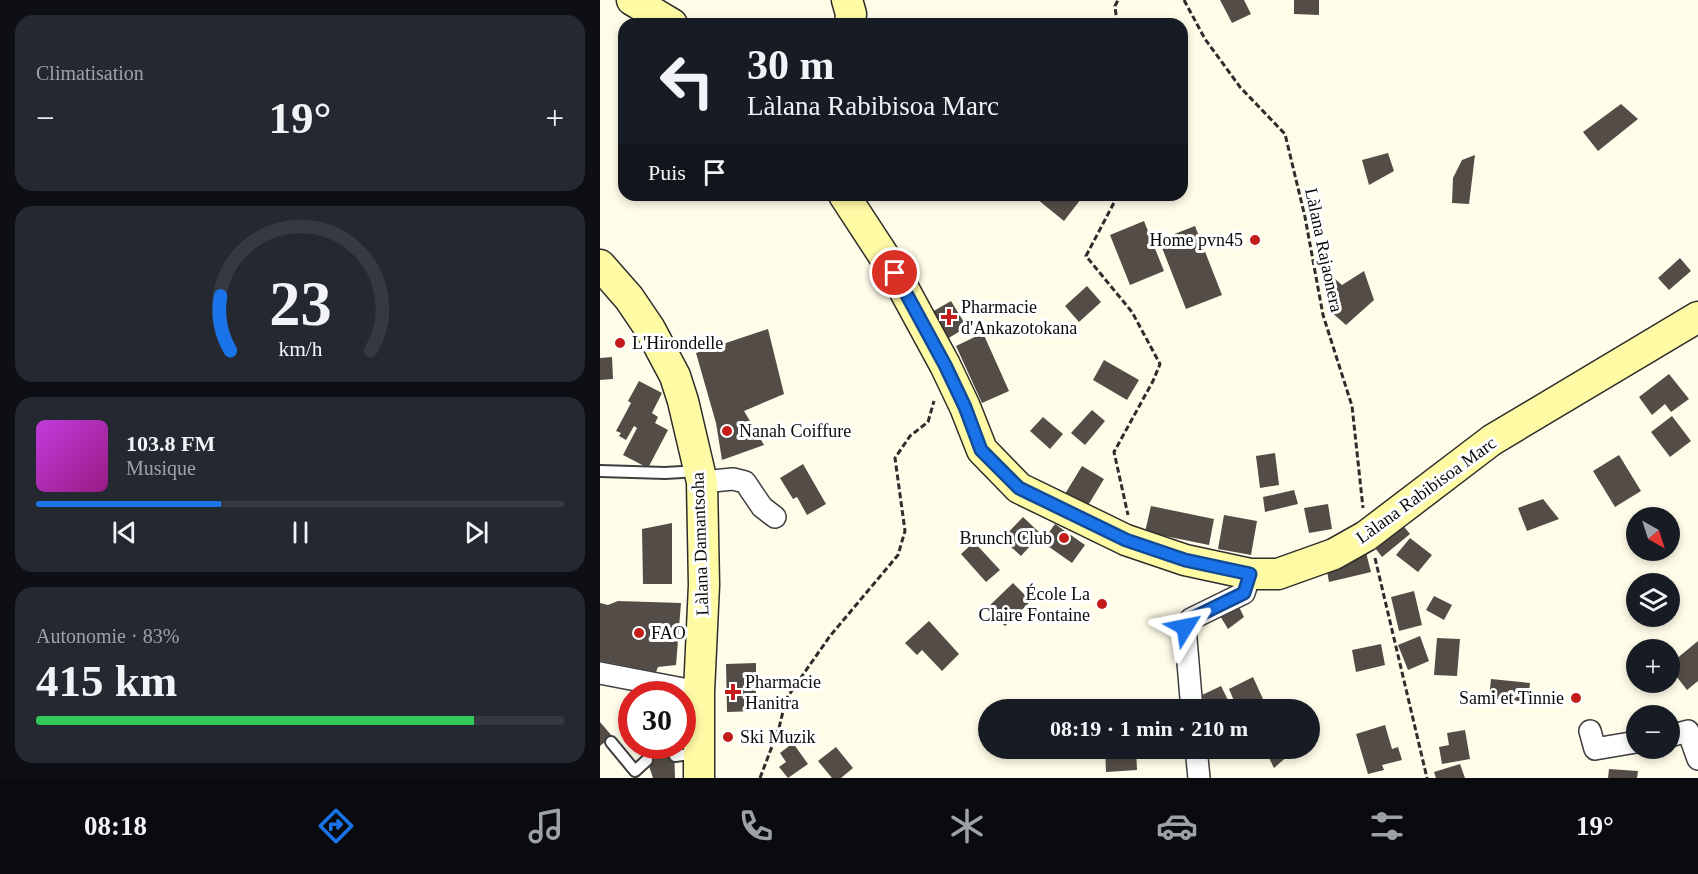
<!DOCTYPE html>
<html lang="fr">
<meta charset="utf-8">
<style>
:root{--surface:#171b24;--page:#242831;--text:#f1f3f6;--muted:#9ea1a6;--line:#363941;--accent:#1a73e8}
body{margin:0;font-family:"Times New Roman",serif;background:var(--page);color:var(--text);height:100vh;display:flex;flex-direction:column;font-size:22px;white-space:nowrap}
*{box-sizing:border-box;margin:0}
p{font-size:20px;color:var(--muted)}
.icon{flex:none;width:33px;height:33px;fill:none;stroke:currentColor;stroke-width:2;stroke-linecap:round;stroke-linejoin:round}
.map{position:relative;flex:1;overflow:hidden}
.sheet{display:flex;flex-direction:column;gap:15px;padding:15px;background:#0d0f14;width:600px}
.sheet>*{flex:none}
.top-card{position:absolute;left:18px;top:18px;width:570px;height:183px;border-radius:18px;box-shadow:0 3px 9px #0003;background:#171b24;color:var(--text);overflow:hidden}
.needle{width:39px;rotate:141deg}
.buttons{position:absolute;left:1026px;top:507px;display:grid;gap:12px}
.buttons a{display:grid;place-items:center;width:54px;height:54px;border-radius:50%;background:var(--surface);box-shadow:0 3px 9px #0003;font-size:30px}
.speed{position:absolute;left:18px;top:681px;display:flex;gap:12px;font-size:30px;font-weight:700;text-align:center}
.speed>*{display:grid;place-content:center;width:78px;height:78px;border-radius:50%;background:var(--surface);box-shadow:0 3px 9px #0003;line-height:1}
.speed .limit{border:9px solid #d22;background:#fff;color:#111}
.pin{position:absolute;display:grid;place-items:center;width:51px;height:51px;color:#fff;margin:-26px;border:3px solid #fff;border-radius:50%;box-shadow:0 2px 6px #0007}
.me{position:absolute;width:66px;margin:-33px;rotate:55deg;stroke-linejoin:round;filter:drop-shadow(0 0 4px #0008)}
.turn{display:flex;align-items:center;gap:21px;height:126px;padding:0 30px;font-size:27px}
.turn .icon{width:78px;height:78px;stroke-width:2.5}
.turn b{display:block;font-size:42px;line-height:51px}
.then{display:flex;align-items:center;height:57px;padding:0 30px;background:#0003;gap:12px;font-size:22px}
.big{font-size:45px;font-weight:800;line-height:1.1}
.sheet .tile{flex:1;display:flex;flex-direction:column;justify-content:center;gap:9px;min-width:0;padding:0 21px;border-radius:18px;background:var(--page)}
.sheet .dial{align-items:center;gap:0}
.dial svg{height:156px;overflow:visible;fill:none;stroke:var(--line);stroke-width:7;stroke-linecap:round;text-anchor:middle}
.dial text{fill:var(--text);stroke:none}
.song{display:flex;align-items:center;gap:18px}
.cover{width:72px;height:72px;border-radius:9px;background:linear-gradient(135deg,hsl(290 70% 55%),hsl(310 70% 35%))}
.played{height:6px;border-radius:3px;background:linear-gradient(90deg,var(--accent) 35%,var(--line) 35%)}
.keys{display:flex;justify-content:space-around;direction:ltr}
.heat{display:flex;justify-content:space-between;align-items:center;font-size:33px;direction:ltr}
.charge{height:9px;border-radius:4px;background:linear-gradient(90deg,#34c759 83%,var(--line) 0)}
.trip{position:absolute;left:378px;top:699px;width:342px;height:60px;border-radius:30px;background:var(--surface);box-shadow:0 3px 9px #0003;font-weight:800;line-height:60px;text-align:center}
.menu{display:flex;height:96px;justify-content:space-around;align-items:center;background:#090b0e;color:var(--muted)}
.menu .icon{width:42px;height:42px}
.menu .selected{color:var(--accent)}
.menu b{font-size:27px;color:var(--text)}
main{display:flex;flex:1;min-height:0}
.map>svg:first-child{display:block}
.building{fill:#544d47}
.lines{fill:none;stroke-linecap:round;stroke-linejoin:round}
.lane-casing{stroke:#3e3e3e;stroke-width:14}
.street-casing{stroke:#3e3e3e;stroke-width:24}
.secondary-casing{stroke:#2d2d2d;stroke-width:33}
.path{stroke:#2d2d2d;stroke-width:3;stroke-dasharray:6 3;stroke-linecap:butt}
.lane{stroke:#fff;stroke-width:10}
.street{stroke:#fff;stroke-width:21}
.secondary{stroke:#fffaa4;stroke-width:30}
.route-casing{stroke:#114b97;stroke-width:15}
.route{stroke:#1a73e8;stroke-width:10}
.poi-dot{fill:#c41c1a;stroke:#fff;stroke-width:2}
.labels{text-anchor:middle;stroke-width:6;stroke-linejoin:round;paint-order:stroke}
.poi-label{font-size:18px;fill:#0b0b0b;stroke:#fff;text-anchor:start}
.street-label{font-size:18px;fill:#0b0b0b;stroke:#fff}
</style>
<main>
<section class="sheet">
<div class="tile"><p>Climatisation</p>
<div class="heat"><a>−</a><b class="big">19°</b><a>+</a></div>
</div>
<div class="tile dial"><svg viewBox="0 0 100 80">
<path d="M14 69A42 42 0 1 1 86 69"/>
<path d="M14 69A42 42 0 0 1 9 41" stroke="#1a73e8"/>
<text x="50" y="56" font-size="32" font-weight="700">23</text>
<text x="50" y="72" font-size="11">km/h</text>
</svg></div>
<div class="tile">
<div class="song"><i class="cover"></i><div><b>103.8 FM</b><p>Musique</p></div></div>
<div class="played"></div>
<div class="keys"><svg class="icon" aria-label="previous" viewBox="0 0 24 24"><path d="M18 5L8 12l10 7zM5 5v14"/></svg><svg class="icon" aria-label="pause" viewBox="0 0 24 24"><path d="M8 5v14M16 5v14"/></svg><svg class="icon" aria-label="next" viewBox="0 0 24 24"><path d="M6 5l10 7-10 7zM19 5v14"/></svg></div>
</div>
<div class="tile"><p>Autonomie · 83%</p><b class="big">415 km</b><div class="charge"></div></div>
</section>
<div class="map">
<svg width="1098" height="778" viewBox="0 0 1098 778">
<rect width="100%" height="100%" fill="#fffce9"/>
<path class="building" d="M 620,0 L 644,0 L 651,14 L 632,23 Z
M 694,0 L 719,0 L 719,15 L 694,14 Z
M 1021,104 L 1038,119 L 998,151 L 983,132 Z
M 788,153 L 794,171 L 769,185 L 762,160 Z
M 875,155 L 869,204 L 852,203 L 853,178 L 862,160 Z
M 432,195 L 484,195 L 464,221 Z
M 544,221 L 564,271 L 530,285 L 510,235 Z
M 595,226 L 622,295 L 586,309 L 559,240 Z
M 1080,258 L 1091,271 L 1069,290 L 1058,278 Z
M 764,271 L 774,300 L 746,325 L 730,311 L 725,281 L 735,279 L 742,285 Z
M 487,286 L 501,302 L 479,322 L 465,306 Z
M 351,301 L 367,327 L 347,339 L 332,312 Z
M 168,329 L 184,394 L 144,411 L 164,445 L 122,460 L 116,423 L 96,353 Z
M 383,333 L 409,391 L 382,403 L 356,346 Z
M 12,357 L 13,379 L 0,380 L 0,358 Z
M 504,360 L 539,380 L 527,400 L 493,380 Z
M 1069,374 L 1089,399 L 1071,412 L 1065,404 L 1052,415 L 1039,397 Z
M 39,381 L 62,393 L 52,413 L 58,417 L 55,423 L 68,430 L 48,468 L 23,455 L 37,428 L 34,426 L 26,440 L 19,436 L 21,433 L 16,431 L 31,403 L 28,401 Z
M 492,410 L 505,421 L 485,445 L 471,433 Z
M 1072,416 L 1091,441 L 1070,457 L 1051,432 Z
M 443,417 L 463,434 L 450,449 L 430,431 Z
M 675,453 L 679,485 L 660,488 L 656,456 Z
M 1019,455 L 1041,491 L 1015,507 L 993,471 Z
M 203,464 L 226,504 L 207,515 L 197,497 L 193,499 L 180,478 Z
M 482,466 L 504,479 L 487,507 L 465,494 Z
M 694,490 L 698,504 L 665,512 L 663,497 Z
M 943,499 L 959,519 L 927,531 L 918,508 Z
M 728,504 L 732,529 L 709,533 L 704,508 Z
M 551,506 L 614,519 L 609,545 L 545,532 Z
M 624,515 L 657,521 L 651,555 L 618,549 Z
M 423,517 L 441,534 L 421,556 L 402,539 Z
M 796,517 L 810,534 L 782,557 L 769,540 Z
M 72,523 L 72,584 L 43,584 L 42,529 Z
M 455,524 L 485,545 L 472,563 L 442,542 Z
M 810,538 L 832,555 L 818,572 L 796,555 Z
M 763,541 L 771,572 L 729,582 L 726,566 Z
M 374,542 L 400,570 L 386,582 L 361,554 Z
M 413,583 L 431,601 L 405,626 L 387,608 Z
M 814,591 L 822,625 L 799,631 L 791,597 Z
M 834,596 L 852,605 L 844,620 L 826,610 Z
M 18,601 L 81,603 L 76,665 L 58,667 L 56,672 L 0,661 L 0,603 L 8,605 Z
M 636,601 L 644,617 L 628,629 L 617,611 Z
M 329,621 L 359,654 L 342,671 L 322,650 L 317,655 L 305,643 Z
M 820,636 L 829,661 L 808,670 L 798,645 Z
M 837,638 L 860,639 L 857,676 L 834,675 Z
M 1098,641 L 1098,681 L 1087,690 L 1070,668 L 1070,664 Z
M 781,644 L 785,665 L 756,672 L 752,650 Z
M 156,663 L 156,711 L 127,712 L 126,664 Z
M 653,677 L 663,699 L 638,710 L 629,689 Z
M 891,679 L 930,683 L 928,702 L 889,698 Z
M 621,686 L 633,710 L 608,710 L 602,695 Z
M 569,706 L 569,710 L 546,710 L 546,708 Z
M 0,722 L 12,736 L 0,746 Z
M 785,725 L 792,749 L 798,747 L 802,760 L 782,765 L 784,770 L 768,774 L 756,734 Z
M 865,730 L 870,759 L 842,764 L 839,747 L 849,745 L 847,733 Z
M 193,743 L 208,764 L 188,778 L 179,767 L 186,762 L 180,753 Z
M 74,746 L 75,778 L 53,778 L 47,760 L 48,751 Z
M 236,747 L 253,768 L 241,778 L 232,778 L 218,761 Z
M 505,748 L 536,748 L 537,770 L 506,772 Z
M 664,748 L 697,748 L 674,768 Z
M 860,764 L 865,778 L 836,778 L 834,772 Z
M 1009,769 L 1038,771 L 1037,778 L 1008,778 Z"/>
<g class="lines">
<defs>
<path id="lane" d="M 0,471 L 65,473 L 99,471
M 11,742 L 35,771 L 47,760
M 75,756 L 97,753"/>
<path id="street" d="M 102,482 L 133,479 L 145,482 L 162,507 L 175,517
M 0,673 L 99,692
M 592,710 L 585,627 L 591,619 L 644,593 L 650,574
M 990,731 L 995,749 L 1036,742
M 1070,736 L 1088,731 L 1098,759
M 596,748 L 599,778"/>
<path id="secondary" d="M 32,0 L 72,24
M 247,0 L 251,14 L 250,24
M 244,195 L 295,273 L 345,365 L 365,407 L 382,450 L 419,488 L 526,540 L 585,560 L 650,574 L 678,574 L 734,554 L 766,536 L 892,440 L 1098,317
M 0,265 L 29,298 L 50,329 L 75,376 L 83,401 L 102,482 L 104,585 L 99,692 L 99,778"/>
</defs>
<use href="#lane" class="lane-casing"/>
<use href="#street" class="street-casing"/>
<use href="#secondary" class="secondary-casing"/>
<path class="path" d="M 584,0 L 605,39 L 640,87 L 685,134 L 705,217 L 723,315 L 752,406 L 763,508
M 517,24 L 515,6 L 518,0
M 518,195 L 486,256 L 532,312 L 560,364 L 553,381 L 514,452 L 528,515
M 775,558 L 827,778
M 160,778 L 179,728 L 186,699 L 230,636 L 298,555 L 305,531 L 295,458 L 310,436 L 328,422 L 334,401"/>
<use href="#lane" class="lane"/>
<use href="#street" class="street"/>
<use href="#secondary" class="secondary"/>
</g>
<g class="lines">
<defs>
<path id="route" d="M 295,273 L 345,365 L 365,407 L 381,450 L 419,488 L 526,540 L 585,560 L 650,574 L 644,593 L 591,619 L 585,627"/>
</defs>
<use href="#route" class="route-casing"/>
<use href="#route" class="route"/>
</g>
<g class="poi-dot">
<circle cx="655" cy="240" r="6"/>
<path d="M346 308h6v6h6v6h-6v6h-6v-6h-6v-6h6z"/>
<circle cx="20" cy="343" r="6"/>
<circle cx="127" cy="431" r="6"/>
<circle cx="464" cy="538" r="6"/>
<circle cx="502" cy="604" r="6"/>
<circle cx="39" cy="633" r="6"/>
<path d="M130 683h6v6h6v6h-6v6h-6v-6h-6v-6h6z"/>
<circle cx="976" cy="698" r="6"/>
<circle cx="128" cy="737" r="6"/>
</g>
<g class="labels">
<g class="poi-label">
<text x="643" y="246" text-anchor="end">Home pvn45</text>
<text x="361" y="313">Pharmacie<tspan x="361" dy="21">d'Ankazotokana</tspan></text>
<text x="32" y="349">L'Hirondelle</text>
<text x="139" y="437">Nanah Coiffure</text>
<text x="452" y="544" text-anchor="end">Brunch Club</text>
<text x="490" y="600" text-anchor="end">École La<tspan x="490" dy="21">Claire Fontaine</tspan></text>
<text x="51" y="639">FAO</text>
<text x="145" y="688">Pharmacie<tspan x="145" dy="21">Hanitra</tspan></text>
<text x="964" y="704" text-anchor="end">Sami et Tinnie</text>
<text x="140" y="743">Ski Muzik</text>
</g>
<g class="street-label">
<text transform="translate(724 250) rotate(78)" y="6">Làlana Rajaonera</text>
<text transform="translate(826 490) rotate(-36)" y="6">Làlana Rabibisoa Marc</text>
<text transform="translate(100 544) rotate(-92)" y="6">Làlana Damantsoha</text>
</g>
</g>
</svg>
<div class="buttons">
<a><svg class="needle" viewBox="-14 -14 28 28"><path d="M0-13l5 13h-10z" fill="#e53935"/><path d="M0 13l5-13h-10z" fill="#9ea1a6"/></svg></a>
<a><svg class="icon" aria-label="layers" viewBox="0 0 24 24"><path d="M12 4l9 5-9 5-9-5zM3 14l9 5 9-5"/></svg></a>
<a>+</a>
<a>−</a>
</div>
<div class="speed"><div class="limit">30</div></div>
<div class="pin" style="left:295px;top:273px;background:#d93025"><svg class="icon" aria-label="arrive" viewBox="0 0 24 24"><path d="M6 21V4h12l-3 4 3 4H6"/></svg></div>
<svg class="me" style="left:585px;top:627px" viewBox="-20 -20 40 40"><path d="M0-17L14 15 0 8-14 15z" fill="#1a73e8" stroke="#fff" stroke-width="4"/></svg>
<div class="trip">08:19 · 1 min · 210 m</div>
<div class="top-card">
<div class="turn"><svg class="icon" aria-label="left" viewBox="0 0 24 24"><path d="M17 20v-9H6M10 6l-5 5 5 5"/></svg><div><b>30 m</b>Làlana Rabibisoa Marc</div></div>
<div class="then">Puis<svg class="icon" aria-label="arrive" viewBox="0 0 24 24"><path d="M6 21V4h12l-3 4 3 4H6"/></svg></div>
</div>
</div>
</main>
<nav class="menu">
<b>08:18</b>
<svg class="icon selected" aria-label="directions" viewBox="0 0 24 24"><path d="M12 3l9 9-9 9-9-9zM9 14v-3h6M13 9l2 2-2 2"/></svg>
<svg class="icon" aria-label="music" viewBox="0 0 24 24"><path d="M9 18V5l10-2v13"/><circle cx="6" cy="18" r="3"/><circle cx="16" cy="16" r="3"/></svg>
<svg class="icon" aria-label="phone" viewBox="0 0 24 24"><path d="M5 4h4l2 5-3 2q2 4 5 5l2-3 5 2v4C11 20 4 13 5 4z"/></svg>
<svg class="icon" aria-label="climate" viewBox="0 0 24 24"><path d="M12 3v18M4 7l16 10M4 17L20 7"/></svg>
<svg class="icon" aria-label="car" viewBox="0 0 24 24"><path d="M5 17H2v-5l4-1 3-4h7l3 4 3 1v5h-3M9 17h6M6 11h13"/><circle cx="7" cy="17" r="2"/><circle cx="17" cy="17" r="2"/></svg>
<svg class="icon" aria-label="filters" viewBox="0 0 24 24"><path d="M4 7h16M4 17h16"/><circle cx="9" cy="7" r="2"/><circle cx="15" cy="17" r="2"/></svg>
<b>19°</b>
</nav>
